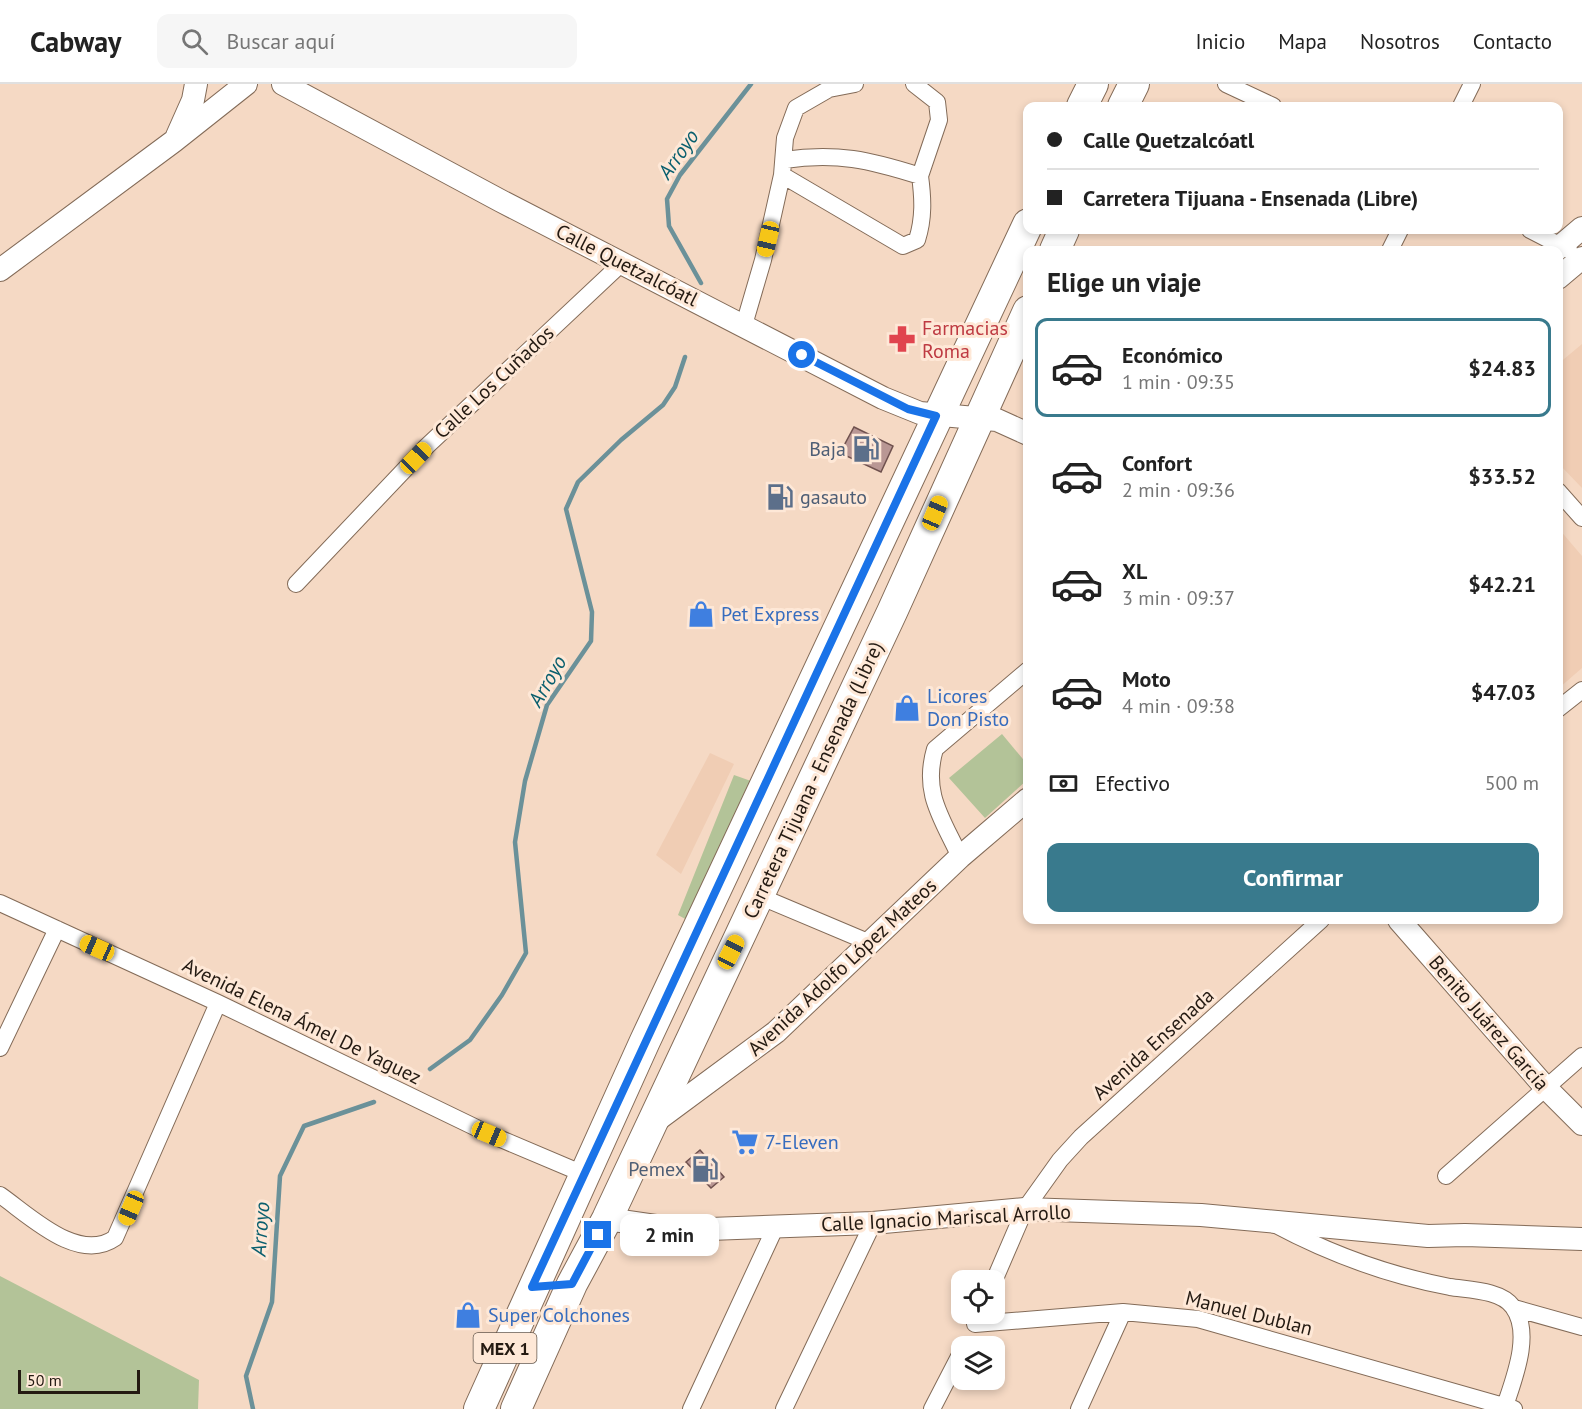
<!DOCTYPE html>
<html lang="es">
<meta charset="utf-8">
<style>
:root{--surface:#fff;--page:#f6f6f6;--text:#222;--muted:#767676;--line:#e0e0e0;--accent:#397a8d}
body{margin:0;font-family:"PT Sans",sans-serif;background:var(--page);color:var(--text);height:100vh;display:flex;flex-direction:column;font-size:22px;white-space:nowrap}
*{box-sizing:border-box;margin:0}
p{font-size:20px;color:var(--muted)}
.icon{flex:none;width:33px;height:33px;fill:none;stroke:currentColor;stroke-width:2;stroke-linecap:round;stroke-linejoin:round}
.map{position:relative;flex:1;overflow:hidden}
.details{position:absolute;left:1023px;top:162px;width:540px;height:678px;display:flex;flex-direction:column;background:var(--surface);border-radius:12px;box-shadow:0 3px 9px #0003}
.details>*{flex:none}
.banner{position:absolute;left:1023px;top:18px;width:540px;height:132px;border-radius:12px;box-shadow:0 3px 9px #0003;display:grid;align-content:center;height:132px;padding:0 24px;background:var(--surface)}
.tools{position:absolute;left:951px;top:1186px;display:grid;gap:12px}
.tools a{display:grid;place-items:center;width:54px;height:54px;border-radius:12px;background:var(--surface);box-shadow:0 3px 9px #0003;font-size:30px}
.scale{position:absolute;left:18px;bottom:15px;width:122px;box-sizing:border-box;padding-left:6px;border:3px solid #241a12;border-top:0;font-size:16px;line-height:21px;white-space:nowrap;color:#241a12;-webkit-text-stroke:4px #fee8d7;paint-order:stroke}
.end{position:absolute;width:27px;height:27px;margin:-14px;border:8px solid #1a73e8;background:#fff;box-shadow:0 0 0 3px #fff}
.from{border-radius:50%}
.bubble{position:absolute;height:42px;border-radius:12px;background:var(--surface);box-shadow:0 3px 9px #0003;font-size:20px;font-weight:800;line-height:42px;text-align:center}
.car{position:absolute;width:18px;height:36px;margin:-18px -9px;border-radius:8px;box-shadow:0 0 4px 2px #0007;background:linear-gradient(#f5c518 24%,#345 0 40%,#f5c518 0 76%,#345 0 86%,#f5c518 0)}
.banner b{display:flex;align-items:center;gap:21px;height:57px;font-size:22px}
.banner b+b{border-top:2px solid var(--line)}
.banner i{width:15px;height:15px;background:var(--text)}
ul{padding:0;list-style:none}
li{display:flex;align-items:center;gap:18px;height:99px;margin:0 12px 9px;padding:0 12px;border:3px solid transparent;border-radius:12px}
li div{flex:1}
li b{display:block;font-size:22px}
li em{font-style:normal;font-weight:800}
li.active{border-color:var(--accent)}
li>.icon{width:54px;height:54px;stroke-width:1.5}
h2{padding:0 24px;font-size:27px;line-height:72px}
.pay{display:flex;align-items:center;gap:15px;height:66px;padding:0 24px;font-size:22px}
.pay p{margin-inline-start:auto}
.button{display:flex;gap:12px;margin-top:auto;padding:12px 24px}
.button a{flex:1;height:69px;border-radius:12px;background:var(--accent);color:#fff;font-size:24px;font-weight:800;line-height:69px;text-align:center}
header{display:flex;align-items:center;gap:36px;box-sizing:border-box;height:84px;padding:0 30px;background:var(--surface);border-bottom:2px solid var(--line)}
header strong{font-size:28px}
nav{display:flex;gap:33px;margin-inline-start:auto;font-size:21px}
.search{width:420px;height:54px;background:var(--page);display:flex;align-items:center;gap:15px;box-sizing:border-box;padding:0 21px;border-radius:12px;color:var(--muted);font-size:22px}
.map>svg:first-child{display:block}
.built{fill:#f0cdb4}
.green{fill:#b3c398}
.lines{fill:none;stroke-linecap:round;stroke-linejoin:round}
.stream{stroke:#6b9199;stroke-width:4.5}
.building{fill:#b99794;stroke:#6f514e;stroke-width:1.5}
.street-casing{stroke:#836b58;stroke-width:18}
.secondary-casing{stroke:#836b58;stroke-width:24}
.highway-casing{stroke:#836b58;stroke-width:32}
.street{stroke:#fff;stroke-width:16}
.secondary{stroke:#fff;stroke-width:22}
.highway{stroke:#fff;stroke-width:30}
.route{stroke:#1a73e8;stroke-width:8}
.labels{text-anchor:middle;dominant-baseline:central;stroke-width:6;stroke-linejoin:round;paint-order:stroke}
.shield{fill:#fee8d7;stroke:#65584d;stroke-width:1.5}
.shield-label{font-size:18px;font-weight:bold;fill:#241a12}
.street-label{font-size:20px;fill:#241a12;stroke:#fee8d7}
.health-label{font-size:20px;fill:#be3a42;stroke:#fee8d7;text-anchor:start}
.service-label{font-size:20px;fill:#4e5e75;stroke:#fee8d7;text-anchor:end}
.shop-label{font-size:20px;fill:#366cbe;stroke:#fee8d7;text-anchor:start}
.water-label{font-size:21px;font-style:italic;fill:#0a5f6e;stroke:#fee8d7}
</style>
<header>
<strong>Cabway</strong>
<div class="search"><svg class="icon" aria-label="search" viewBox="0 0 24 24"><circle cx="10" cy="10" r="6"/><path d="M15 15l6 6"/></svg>Buscar aquí</div>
<nav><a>Inicio</a><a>Mapa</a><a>Nosotros</a><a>Contacto</a></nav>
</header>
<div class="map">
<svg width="1582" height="1325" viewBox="0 0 1582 1325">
<rect width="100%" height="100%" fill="#f5d9c4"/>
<path class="built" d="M1582,260v144l-23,-24 -1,-100z
M1559,445l23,27v112l-23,20z
M710,669l24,11 -53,110 -25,-19z"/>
<path class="green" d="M1002,650l25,30v16l-42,38 -36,-40z
M734,691l17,6 -62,140 -11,-6z
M0,1192l199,104 -1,29h-198z"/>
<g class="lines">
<path class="stream" d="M701,199l-32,-57 -2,-27 13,-24 71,-91
M430,985l40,-29 32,-45 24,-42 -11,-111 10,-61 22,-76 44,-64 1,-29 -26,-103 12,-27 43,-42 42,-35 12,-18 10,-30
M253,1325l-7,-33 26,-74 8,-126 24,-50 70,-24"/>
</g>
<path class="building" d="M854,343l39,19 -12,26 -41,-19z
M700,1066l24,27 -13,11 -25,-26z"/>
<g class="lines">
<defs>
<path id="street" d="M1226,0l47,22
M1461,22l11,-22
M784,76c52,-8 86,0 136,16l19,-56 -2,-18 -23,-18
M782,91l121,71 14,-6c7,-22 6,-42 3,-64
M1530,146l39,20
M1390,166l10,-20
M744,241l19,-65 19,-85 3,-37 11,-30 33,-19 26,-5
M1558,407l24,27
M296,500l131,-138 195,-183
M1558,625l24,-19
M960,773c-18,-39 -38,-64 -25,-108l93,-79
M759,812l109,46
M0,819l218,100 271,131 97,41
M0,964l57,-119
M1446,1092l136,-120
M0,1111c29,20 78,69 115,43l103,-235
M1274,1140c56,30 113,51 176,63 19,3 51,3 63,20 20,27 0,74 -9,102
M994,1197l31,-72 35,-49 21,-23 240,-217
M1514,1224l68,19
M975,1240l148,-12 75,7 316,90
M691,1325l85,-183
M784,1325l89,-186
M932,1325l30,-58
M1079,1325l44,-97"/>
<path id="secondary" d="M283,0l218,117 382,197 37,15 77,7 31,14
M177,52l16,-36 3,-16
M1556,166l26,-22
M0,186l174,-129 72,-57
M1558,194l24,-20
M1399,836l147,168 36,36
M653,1039l123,-91 184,-175 68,-58
M607,1135l76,11 190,-7 152,-14 176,6 227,21 37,-1 117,4"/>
<path id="highway" d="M1082,22l11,-22
M1123,22l11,-22
M1055,166l9,-20
M479,1325l166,-368 383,-817
M516,1325l56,-125 35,-65 285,-607 136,-301"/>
</defs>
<use href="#street" class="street-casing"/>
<use href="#secondary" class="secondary-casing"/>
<use href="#highway" class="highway-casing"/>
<use href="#street" class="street"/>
<use href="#secondary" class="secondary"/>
<use href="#highway" class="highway"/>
</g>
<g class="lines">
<path class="route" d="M598,1151l-26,49 -40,3 404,-871 -28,-7 -106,-54"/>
</g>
<defs>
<symbol id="pharmacy-bare" viewBox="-9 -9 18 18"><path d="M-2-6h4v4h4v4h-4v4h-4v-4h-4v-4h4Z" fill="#e0444e" stroke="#fee8d7" stroke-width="2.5" paint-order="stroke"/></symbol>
<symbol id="fuel-bare" viewBox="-9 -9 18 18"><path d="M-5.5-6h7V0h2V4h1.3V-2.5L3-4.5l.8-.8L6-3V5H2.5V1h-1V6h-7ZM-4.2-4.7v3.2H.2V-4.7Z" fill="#5c6f8a" stroke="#fee8d7" stroke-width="2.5" paint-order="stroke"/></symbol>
<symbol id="shop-bare" viewBox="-9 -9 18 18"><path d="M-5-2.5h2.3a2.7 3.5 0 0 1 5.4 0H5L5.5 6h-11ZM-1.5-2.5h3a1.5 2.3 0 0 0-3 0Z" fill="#3f7fe0" stroke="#fee8d7" stroke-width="2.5" paint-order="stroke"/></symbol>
<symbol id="supermarket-bare" viewBox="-9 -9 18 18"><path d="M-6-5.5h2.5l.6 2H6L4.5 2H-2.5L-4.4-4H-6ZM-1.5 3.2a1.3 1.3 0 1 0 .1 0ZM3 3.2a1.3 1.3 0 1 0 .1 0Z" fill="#3f7fe0" stroke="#fee8d7" stroke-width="2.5" paint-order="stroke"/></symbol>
</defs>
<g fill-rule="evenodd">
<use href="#pharmacy-bare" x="883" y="236" width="38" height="38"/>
<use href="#fuel-bare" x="847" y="346" width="38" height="38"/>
<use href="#fuel-bare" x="761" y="394" width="38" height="38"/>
<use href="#shop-bare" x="682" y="511" width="38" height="38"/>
<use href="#shop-bare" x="888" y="605" width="38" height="38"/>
<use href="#supermarket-bare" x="726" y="1039" width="38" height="38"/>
<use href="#fuel-bare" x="686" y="1066" width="38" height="38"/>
<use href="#shop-bare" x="449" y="1212" width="38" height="38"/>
</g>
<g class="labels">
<rect class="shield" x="473.5" y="1249" width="63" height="30" rx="4.5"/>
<g class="shield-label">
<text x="505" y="1264">MEX 1</text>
</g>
<g class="street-label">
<text transform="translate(627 181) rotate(27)">Calle Quetzalcóatl</text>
<text transform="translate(494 298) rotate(-43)">Calle Los Cuñados</text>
<text transform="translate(813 696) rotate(-65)">Carretera Tijuana - Ensenada (Libre)</text>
<text transform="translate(842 883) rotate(-43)">Avenida Adolfo López Mateos</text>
<text transform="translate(302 937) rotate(26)">Avenida Elena Ámel De Yaguez</text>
<text transform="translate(1489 939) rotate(49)">Benito Juárez García</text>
<text transform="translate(1153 960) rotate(-42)">Avenida Ensenada</text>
<text transform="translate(946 1134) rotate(-3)">Calle Ignacio Mariscal Arrollo</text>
<text transform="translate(1249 1229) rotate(14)">Manuel Dublan</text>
</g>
<g class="health-label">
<text x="922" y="244">Farmacias<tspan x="922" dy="23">Roma</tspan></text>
</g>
<g class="service-label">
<text x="846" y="365">Baja</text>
<text x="800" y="413" text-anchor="start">gasauto</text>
<text x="685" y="1085">Pemex</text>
</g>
<g class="shop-label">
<text x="721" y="530">Pet Express</text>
<text x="927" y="612">Licores<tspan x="927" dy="23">Don Pisto</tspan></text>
<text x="765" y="1058">7-Eleven</text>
<text x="488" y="1231">Super Colchones</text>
</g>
<g class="water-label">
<text transform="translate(678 70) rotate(-55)">Arroyo</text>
<text transform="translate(547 597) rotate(-60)">Arroyo</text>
<text transform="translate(260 1145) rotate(-86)">Arroyo</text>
</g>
</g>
</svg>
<div class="tools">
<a><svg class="icon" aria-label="locate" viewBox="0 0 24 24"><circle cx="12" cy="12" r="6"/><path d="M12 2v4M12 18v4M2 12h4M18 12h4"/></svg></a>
<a><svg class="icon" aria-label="layers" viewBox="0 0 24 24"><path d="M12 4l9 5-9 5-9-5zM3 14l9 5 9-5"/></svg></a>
</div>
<div class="scale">50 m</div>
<i class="end from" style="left:802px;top:271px"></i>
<i class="end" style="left:598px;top:1151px"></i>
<div class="bubble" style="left:620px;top:1130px;width:99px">2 min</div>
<i class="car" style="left:768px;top:155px;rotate:193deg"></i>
<i class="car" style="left:416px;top:374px;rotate:44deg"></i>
<i class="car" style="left:935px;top:429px;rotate:23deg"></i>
<i class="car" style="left:97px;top:864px;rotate:294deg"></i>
<i class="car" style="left:731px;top:868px;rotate:27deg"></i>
<i class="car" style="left:489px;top:1050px;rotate:113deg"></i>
<i class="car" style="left:131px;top:1124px;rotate:203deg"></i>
<div class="banner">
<b><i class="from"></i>Calle Quetzalcóatl</b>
<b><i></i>Carretera Tijuana - Ensenada (Libre)</b>
</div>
<section class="details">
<h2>Elige un viaje</h2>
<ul>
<li class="active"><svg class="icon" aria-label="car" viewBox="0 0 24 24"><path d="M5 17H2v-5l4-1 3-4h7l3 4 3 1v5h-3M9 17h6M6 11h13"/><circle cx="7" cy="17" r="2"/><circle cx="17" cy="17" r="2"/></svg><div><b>Económico</b><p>1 min · 09:35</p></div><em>$24.83</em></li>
<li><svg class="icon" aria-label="car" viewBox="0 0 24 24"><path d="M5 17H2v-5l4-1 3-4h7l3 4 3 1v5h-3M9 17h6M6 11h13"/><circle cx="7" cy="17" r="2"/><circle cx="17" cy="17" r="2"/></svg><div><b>Confort</b><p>2 min · 09:36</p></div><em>$33.52</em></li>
<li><svg class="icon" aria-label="car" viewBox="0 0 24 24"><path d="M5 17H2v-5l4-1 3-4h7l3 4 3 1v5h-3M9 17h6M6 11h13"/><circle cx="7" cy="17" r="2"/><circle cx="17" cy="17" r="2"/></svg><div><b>XL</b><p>3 min · 09:37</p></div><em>$42.21</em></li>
<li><svg class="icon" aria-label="car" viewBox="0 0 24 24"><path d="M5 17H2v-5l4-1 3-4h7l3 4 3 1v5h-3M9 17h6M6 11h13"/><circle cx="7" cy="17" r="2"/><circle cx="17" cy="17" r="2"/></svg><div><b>Moto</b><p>4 min · 09:38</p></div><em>$47.03</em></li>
</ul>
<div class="pay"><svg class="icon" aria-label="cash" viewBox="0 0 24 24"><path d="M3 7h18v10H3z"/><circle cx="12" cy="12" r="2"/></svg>Efectivo<p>500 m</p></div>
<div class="button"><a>Confirmar</a></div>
</section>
</div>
